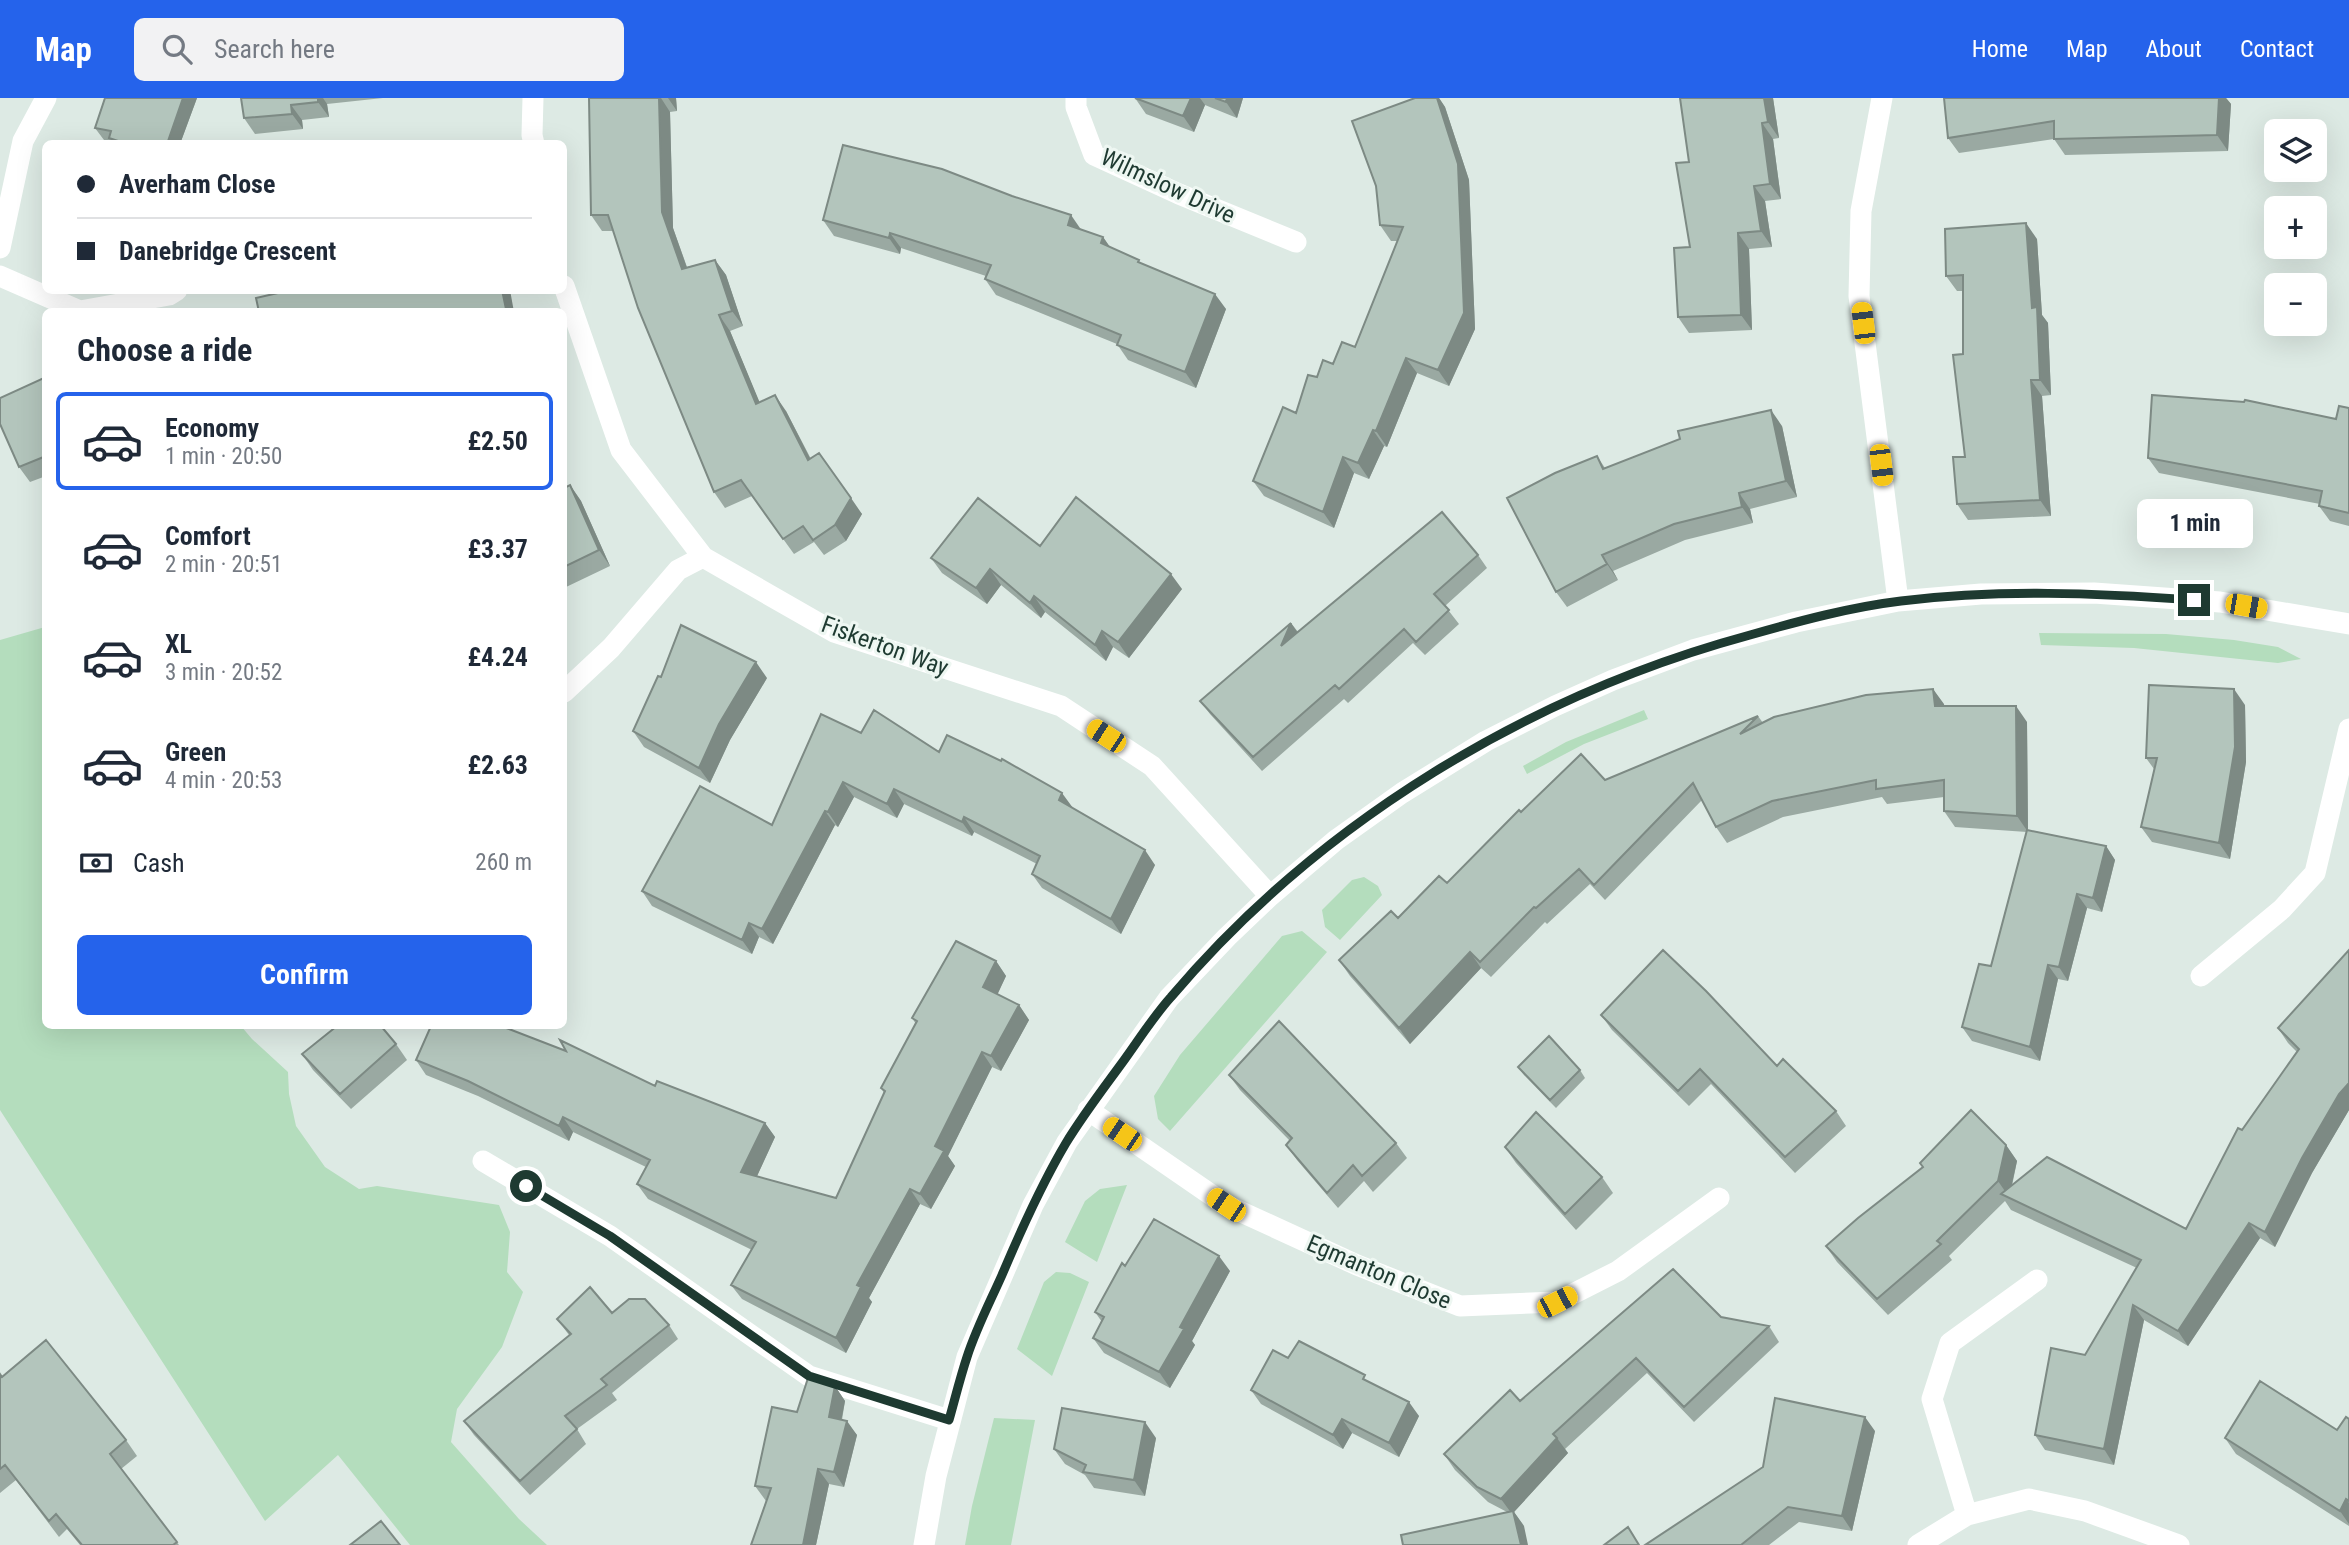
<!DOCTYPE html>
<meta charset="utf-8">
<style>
:root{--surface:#fff;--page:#f2f2f3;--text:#1f2937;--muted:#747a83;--line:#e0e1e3;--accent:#2563eb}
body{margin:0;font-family:"Roboto Condensed",sans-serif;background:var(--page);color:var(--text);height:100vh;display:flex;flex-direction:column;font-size:26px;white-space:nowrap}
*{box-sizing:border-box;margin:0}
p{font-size:23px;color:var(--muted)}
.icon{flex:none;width:38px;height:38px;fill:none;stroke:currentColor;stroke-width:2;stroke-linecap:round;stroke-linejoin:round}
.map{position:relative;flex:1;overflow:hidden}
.sheet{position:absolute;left:42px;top:210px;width:525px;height:721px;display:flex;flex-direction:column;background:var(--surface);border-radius:10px;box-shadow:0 7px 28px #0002}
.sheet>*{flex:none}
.guide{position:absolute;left:42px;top:42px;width:525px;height:154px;border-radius:10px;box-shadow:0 7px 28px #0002;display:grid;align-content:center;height:154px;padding:0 35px;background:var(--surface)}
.fabs{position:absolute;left:2264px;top:21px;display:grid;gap:14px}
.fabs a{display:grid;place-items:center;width:63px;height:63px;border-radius:10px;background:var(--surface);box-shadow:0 7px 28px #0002;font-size:35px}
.end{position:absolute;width:32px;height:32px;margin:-16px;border:9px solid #1e3a31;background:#fff;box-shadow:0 0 0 4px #fff}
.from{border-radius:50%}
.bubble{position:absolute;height:49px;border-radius:10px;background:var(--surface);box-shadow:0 7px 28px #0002;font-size:23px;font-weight:700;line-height:49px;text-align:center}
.car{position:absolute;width:21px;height:42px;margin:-21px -10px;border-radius:9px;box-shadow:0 0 5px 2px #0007;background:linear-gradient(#f5c518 24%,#345 0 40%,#f5c518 0 76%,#345 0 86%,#f5c518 0)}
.guide b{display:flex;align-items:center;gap:24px;height:66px;font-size:26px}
.guide b+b{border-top:2px solid var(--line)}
.guide i{width:18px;height:18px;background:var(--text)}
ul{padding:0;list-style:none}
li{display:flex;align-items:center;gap:21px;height:98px;margin:0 14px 10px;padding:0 21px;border:4px solid transparent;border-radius:10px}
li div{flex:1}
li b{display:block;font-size:26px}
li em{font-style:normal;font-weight:700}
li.current{border-color:var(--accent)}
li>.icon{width:63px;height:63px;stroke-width:1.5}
h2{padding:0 35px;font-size:32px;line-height:84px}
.pay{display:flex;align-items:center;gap:18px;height:77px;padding:0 35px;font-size:26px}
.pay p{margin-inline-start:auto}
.button{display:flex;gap:14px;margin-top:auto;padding:14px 35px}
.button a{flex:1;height:80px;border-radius:10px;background:var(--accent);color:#fff;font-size:28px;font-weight:700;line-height:80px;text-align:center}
header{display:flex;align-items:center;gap:42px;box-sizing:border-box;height:98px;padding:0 35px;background:var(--accent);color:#fff}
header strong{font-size:33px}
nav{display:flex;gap:38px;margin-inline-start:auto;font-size:24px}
.search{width:490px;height:63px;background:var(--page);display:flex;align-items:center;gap:18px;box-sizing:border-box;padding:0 24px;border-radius:10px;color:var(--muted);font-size:26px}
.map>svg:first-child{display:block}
.green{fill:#b4ddbd}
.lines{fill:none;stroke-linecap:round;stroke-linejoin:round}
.minor{stroke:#fff;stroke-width:21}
.wall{fill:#9aa9a2}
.shaded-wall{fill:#7d8a84}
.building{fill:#b3c5bc;stroke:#7d8a84;stroke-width:2}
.route{stroke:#1e3a31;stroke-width:9}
.labels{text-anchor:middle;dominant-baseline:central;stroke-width:6;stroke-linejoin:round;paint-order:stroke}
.street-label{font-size:24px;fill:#1e3a31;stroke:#eef7f2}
</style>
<header>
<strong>Map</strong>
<div class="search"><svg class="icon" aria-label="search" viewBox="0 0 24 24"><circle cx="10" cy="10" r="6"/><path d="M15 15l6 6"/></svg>Search here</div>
<nav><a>Home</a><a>Map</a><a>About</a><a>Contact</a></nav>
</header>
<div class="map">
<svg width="2349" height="1447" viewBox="0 0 2349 1447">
<rect width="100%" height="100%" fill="#ddeae4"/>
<path class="green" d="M45,529l1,399h195l11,13 36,33 1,22 7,32 29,41 34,22 18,-3 122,19 11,27 -3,40 16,20 -21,55 -45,62 -6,33 68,77 28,26h-137l-72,-90 -73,66 -265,-411v-470z
M2039,535l127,1 68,6 44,7 23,12 -23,4 -144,-15 -93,-3z
M1644,612l4,9 -64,25 -57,30 -4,-8 43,-24z
M1364,779l14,9 4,9 -42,45 -15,-13 -3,-17 30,-30z
M1302,833l25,21 -157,179 -12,-12 -4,-23 26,-41 102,-119z
M1127,1087l-30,77 -32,-20 20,-41 15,-12z
M1056,1174l14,1 19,9 -37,94 -35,-27 27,-67z
M994,1320l41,2 -24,125h-46l7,-39z"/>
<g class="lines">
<path class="minor" d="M533,0l-1,37 2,9
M1076,0v9l18,48 85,39 117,48
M1882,0l-21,113 -2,85 39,305
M0,150l23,-107 23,-43
M0,178l80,35 89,-16 8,-5
M564,188l57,164 82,107 131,75 227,74 91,60 118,130
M564,594l47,-44 67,-78 25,-13
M2201,878l81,-67 33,-36 34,-144
M1088,1012l138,95 131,60 103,41 97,-4 61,-31 101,-73
M483,1063l127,75 199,140 140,44
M1967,1417l-35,-116 18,-56 87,-63
M924,1447l12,-69 31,-119 66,-152 34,-63 102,-144 58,-61 43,-41 66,-56 66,-47 84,-52 69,-35 58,-26 80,-30 103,-28 102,-21 83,-7 113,-1 126,9 129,22
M1918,1447l49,-30 62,-16 56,12 94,34"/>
</g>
<path class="wall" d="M105,0h92l-17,46h-68l-1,-2 -7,-2 -9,-12z
M241,0h142l-56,6 2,13 -27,3 1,9 -48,5 -11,-16z
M589,0h87l1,13 -7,1 3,116 14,39 28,-7 11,15 17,51 -13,5 29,71 27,9 25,48 51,55 -16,27 -22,14 -10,-13 -20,12 -42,-58 -27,12 -11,-16 -101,-261h-11l-11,-16z
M1135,0h108l-6,20 -32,-13 -11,27 -48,-18z
M1415,0h24l6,9 24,73 6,149 -26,57 -32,-13 -30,74 -3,-1 -15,33 -15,-6 -20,55 -70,-32 -11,-15 64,-104 16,-13 22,-17 43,-106h-7l-11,-16z
M1773,0l6,40 -6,1 8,60 -16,2 7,46 -23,2 3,81 -63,3 -11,-16 12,-70z
M1944,0h282l5,6 -3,47 -163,4 -11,-16 -95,14 -11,-15z
M823,122l259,10 21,7 7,10 116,62 -30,79 -68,-28 -11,-16 -121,-49 -11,-16 1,-3 -85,-28 -1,6 -66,-18z
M2037,141l5,76 6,8 3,72 -9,1 9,120 -83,4 -11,-16 8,-47 -2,-103v-63h-6l-11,-15z
M46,279v99l-16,6 -11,-15z
M2349,310v118l-19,-5 -11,-15 1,-2 -161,-31 -11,-15 188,-39z
M1782,328l15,71 -47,12 3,14 -68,17 -72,31 5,9 -51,27 -11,-15 41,-136 8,12z
M570,387l11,16 29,65 -46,22v-100z
M1040,448l142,43 -53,69 -16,-11 -7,14 -61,-49 -4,6 -40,-33 -14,19 -45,-31 -11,-15z
M1478,457l9,13 -42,38 14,18 -34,31 -12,-12 -65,60 -4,-4 -82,72 -52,-57 -10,-13 91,-78 7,9z
M767,580l-37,62 -20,43 -66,-36 -11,-16z
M1933,591l11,17 83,16 1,108 78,16 9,14 -13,52 -15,-4 -19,73 -10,-2 -18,82 -68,-20 -10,-14 29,-61 36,-134 -72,-5 -11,-16v-14l-57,7 -5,-7 -99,20 -56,26 -11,-16 -14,-27 -97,100 -15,-16 -43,40 -2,-2 -54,55 -10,-9 -71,76 -60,-68 -11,-16 108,-77 74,-71 84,-32 153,-64 5,7z
M2245,607l1,57 -16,97 -78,-17 -11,-15 13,-58 -8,-11z
M861,635l78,19 134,56 82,57 -34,69 -79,-46 -10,-14 5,-10 -63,-32 -2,4 -68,-32 -7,14 -43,-21 -16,30 -3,-2 -62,119 -14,-7 -7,17 -100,-48 -10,-15 130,-66z
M2349,852v160l-37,63 -37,74 -15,-9 -72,108 -44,-26 -30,145 -69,-15 -10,-15 50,-80 52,-87 -126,-58 -6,-9 -56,55 3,4 -64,55 -51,-53 -11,-16 97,-78 -3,-5 86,-18 11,16 -5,25 174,43 56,-99 55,-78 -9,-9 -10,-15z
M996,863l10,15 -9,18 22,11 10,15 -28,51 -9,-4 -44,89 7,10 -24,43 -11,-5 -51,94 3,4 -26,51 -104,-54 -11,-14 21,-35 -104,-51 -11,-15 9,-17 -73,-35 -4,9 -91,-45 -52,-21 -10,-15 239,26 110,37 10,14 -18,39 79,22 48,-105 -3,-5 35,-64 -4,-6z
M1601,917l176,51 59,45 10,15 -51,47 -84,-89 -22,22 -77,-76z
M396,946l11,16 -56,49 -38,-39 -11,-16z
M1518,969l62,3 5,8 -29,30 -32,-33z
M1229,977l167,68 11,15 -34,34 -9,-11 -26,27 -41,-48 -11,-15 4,-4 -50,-51z
M1505,1049l97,30 11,16 -37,37 -60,-67z
M1125,1168l105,5 -38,70 3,4 -25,43 -66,-35 -11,-15 9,-16 -7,-10z
M612,1215l57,12 9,14 -66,54 5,7 -40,29 9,15 -56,51 -56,-60 -10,-14 105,-86 -12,-16z
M1721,1219l48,9 10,16 -85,80 -47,-49 -82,76 3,4 -54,59 10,14 -17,-14 -19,-10 -33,-32 -11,-16 76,-53z
M1288,1260l83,25 48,33 -20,41 -47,-24 -9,16 -82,-45 -10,-14z
M0,1276l2,3 124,63 11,16 -16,13 58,76h-99l-13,-16 -8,8 -43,-57 -16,13z
M835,1288l10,15 -3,19 15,15 -13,52 -15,-3 -13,61h-65l15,-44 -11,-15 42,-74z
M2349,1321v107l-113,-72 -11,-16 112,-8z
M1875,1333l-23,100 -53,-9 -30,23h-124z
M1156,1340l-11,58 -51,-8 -9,-13 -20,-11 -11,-15z"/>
<path class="shaded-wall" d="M183,0h14l-17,46h-13z
M318,0h5l4,6 2,13 -11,-15z
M659,0h2l9,14 3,116 20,57 -11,-16 -20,-57z
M668,0h8l1,13z
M1191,0h9l5,7 -11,27 -11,-16z
M1227,0h16l-6,20 -11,-16z
M1437,0h2l6,9 24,73 6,149 -26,57 -11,-16z
M1764,0h9l6,40 -11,-16z
M2219,0h7l5,6 -3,47 -11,-16z
M291,7l11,15 1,9 -11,-15z
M1762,25l11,16 8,60 -11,-15z
M1754,88l11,15 7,46 -11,-16z
M1071,117l11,16 -14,-6z
M2026,125l11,16 5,76 6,8 3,72 -11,-15 -8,-72z
M890,135l11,15 -1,6 -11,-16z
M1738,135l11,16 3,81 -11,-15z
M1103,139l11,16 -13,-10z
M715,162l11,15 17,51 -11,-15z
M502,192h8l4,22h-6l-2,-3z
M1215,196l11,15 -30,79 -11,-16z
M719,217l11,16 37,89 -11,-16z
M1406,260l11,15 -30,74 -11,-16z
M2031,282l11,16 9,120 -11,-16z
M775,297l11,16 33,65 -11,-16z
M1771,312l11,16 15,71 -11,-16z
M1373,332l11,16 -15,33 -11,-16z
M1343,359l11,16 -20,55 -11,-16z
M570,387l11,16 29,65 -11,-16z
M1739,395l11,16 3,14 -11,-16z
M851,400l11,16 -16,27 -11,-16z
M1602,457l11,16 5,9 -11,-16z
M990,471l11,16 -14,19 -11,-16z
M1171,476l11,15 -53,69 -11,-16z
M1034,498l11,16 -4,6 -11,-15z
M1291,525l9,13 -19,10z
M1102,533l11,16 -7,14 -11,-16z
M756,564l11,16 -37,62 -20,43 -11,-15 20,-44z
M1933,591l11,15 2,17 -11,-15z
M2234,591l11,16 1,57 -16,97 -11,-16z
M2016,608l11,16 1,110 -11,-16z
M843,684l11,15 -16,30 -10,-15z
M894,691l10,15 -7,14 -10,-14z
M1062,695l11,15 -14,-8z
M825,713l10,14 -62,119 -11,-15z
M964,719l10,15 -2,4 -10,-14z
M2106,748l9,14 -13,52 -9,-14z
M1145,752l10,15 -34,69 -10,-15z
M2077,796l10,14 -19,73 -9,-14z
M749,825l10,14 -7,17 -10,-14z
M1470,854l11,16 -71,76 -11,-16z
M996,863l10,15 -12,26 -11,-15z
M2048,867l10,14 -18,82 -10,-14z
M1019,907l10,15 -28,51 -10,-15z
M982,954l10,15 -44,89 7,10 -24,43 -11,-15 15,-48z
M2349,985v27l-37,63 -37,74 -10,-15 37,-74 37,-64z
M563,1019l10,15 -4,9 -10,-15z
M765,1025l10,14 -23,50 -11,-15z
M2006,1047l11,16 -8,36 -11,-16z
M910,1091l10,15 -51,94 3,4 -26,51 -10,-15 21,-53z
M2249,1125l11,15 -72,108 -10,-15z
M1219,1158l11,15 -38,70 3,4 -25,43 -11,-16 21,-45z
M2133,1207l11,15 -30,145 -10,-16z
M835,1288l10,15 -6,31 -10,-15z
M1409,1304l10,14 -20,41 -10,-14z
M1865,1319l10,14 -23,100 -10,-15z
M1342,1321l10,14 -9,16 -10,-14z
M847,1323l10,14 -13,52 -10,-15z
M1145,1324l11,16 -11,58 -11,-16z
M1557,1340l11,15 -54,59 10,14 4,19h-7l-9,-31 -11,-15z
M818,1371l11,15 -13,61h-13z
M2346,1401l3,4v21l-9,-13z"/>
<path class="building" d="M105,0h78l-16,46h-40l-18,-6 2,-7 -16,-3z
M241,0h77v4l-27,3 1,9 -48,4z
M589,0h70l3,114 20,57 33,-9 17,51 -13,4 37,89 19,-9 33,65 11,-7 32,45 -16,27 -22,15 -10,-14 -20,13 -42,-59 -27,12 -76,-184 -30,-93h-17z
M1135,0h56l-8,18z
M1215,0h12l-1,4z
M1415,0h22l21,66 6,149 -26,57 -32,-12 -30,73 -3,-1 -15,33 -15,-6 -20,55 -70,-31 30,-74 13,6 12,-38 9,2 6,-17 10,4 9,-22 13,5 48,-120 -23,-2 -4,-39 -24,-65z
M1680,0h84l4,24 -6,1 8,61 -16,2 7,45 -23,2 3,82 -63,2 -4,-69 16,-1 -14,-84 13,-1z
M1944,0h275l-2,37 -163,4v-18l-106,17z
M843,47l99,24 70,27 59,19 -3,10 35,12 -2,6 38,17 -1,2 77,32 -30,78 -68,-27 4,-10 -136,-56 6,-14 -101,-32 -1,5 -66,-18z
M2026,125l6,85 5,-1 3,73h-9l9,120 -83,4 -4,-47h12l-12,-102 10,-1v-79l-17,1 -1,-47z
M291,192h211l4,19 -11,3h-236l-3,-14z
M46,279v79l-27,11 -19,-43v-26z
M2152,297l92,7 1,-2 91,19 3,-13 10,2v105l-30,-7 3,-15 -174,-33z
M1771,312l15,71 -47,12 3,14 -68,17 -72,31 5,9 -51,28 -49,-94 48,-25 42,-17 6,13 77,-30 -2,-8z
M570,387l29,65 -35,17v-79z
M1076,399l95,77 -53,68 -16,-11 -7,14 -61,-49 -4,7 -40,-34 -14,19 -45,-30 47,-60 62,48z
M1442,414l36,43 -44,39 15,16 -33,32 -12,-13 -65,60 -4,-4 -82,72 -53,-56 91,-78 -10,23z
M681,527l75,37 -37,62 -20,44 -66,-37 25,-55 3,1z
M2149,587l85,4 1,58 -16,96 -78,-16 16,-69h-11z
M1933,591l2,17h81l1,110 -73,-5v-31l-68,9v-9l-104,21 -56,26 -23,-44 -99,102 -15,-16 -43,39 -2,-1 -54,55 -10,-10 -71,76 -60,-68 52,-49 7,7 41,-42 8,7 72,-73 2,2 60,-58 24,26 153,-64 -18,18 34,-17 92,-22z
M874,612l65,42 8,-17 54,26 1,-2 60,34 -3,7 86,50 -34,69 -79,-45 8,-18 -76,-39 -2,5 -68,-33 -7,15 -44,-22 -15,30 -3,-1 -63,118 -13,-6 -7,17 -100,-49 58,-105 72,39 49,-111 40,19z
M2027,732l79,16 -13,52 -16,-4 -18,73 -11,-2 -18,82 -68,-20 17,-63 12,2z
M956,843l40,20 -13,26 36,18 -28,51 -9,-4 -47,94 9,5 -24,43 -10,-5 -53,96 4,2 -25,51 -105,-53 25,-43 -119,-58 13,-24 -87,-43 -4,9 -91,-45 -52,-21 15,-34h28l4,1 1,-1h37l65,25 -6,-11 95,46 2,-5 108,42 -24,49 95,26 49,-107 -4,-3 36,-67 -5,-3z
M1663,852l43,41 71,75 6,-7 53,52 -51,46 -85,-88 -22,22 -77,-76z
M2349,852v133l-10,11 -37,64 -37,74 -16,-9 -71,108 -45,-26 -29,144 -69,-14 16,-87 34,7 56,-95 -140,-66 46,-37 139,72 52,-101 4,2 57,-81 -21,-21z
M1279,923l117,122 -34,33 -9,-11 -26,28 -41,-48 6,-7 -63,-63z
M337,928h44l15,18 -56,50 -38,-40z
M1549,938l31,34 -30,30 -32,-33z
M1971,1012l35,35 -8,36 -61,60 4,3 -64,55 -51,-53 32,-28 65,-51 -3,-4z
M1536,1014l66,65 -37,37 -60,-67z
M1154,1121l65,37 -39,71 4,2 -25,43 -66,-34 11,-21 -9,-5 27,-49 3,3z
M1673,1171l48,48 48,9 -85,81 -48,-49 -83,76 4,4 -56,61 -24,-12 -33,-33 66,-64 10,11z
M590,1189l22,26 17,-14h16l24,26 -68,54 6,6 -42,31 12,13 -57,52 -56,-60 107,-87 -14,-15z
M46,1242l80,100 -16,14 67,88 -4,3h-91l-26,-31 -7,7 -44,-56 -5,4v-95l2,3z
M1299,1243l66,34 -2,4 46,23 -20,41 -47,-24 -9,16 -82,-45 22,-40 15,8z
M808,1280l27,8 -6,31 18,4 -13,51 -16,-3 -15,76h-52l20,-57 -16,-2 17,-79 25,5z
M2260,1283l77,49 9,-13 3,2v82l-3,-2 -6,12 -115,-73z
M1775,1300l90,19 -23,99 -54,-9 -47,38h-96l118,-78z
M1062,1310l83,14 -11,58 -51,-8 3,-7 -32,-16z
M1513,1413l8,34h-118l-2,-10z
M381,1423l19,24h-50z
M1628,1429l11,18h-35z"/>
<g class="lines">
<path class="route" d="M526,1088l84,50 199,140 140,44c6,-21 11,-42 18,-63 9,-28 23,-55 35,-82 19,-45 39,-90 64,-132 17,-28 37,-54 56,-80 16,-22 31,-46 49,-66 149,-176 358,-302 579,-362 49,-14 101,-28 151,-34 98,-12 196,-8 293,-1"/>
</g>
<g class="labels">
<g class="street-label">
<text transform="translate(1168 88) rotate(25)">Wilmslow Drive</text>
<text transform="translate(885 548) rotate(20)">Fiskerton Way</text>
<text transform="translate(1379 1174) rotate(23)">Egmanton Close</text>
</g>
</g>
</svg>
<div class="fabs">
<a><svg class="icon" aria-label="layers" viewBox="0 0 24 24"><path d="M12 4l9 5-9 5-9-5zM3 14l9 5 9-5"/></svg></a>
<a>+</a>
<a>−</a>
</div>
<i class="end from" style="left:526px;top:1088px"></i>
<i class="end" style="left:2194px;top:502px"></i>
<div class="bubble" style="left:2137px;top:401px;width:116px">1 min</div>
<i class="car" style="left:1863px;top:225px;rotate:353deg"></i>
<i class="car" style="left:1881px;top:367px;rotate:173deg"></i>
<i class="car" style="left:2246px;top:508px;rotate:100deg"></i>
<i class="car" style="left:1106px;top:638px;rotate:303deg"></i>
<i class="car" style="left:1122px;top:1036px;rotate:304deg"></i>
<i class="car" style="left:1226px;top:1107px;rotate:304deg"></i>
<i class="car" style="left:1557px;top:1204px;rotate:63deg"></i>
<div class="guide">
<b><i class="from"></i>Averham Close</b>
<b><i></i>Danebridge Crescent</b>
</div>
<section class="sheet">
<h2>Choose a ride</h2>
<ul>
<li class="current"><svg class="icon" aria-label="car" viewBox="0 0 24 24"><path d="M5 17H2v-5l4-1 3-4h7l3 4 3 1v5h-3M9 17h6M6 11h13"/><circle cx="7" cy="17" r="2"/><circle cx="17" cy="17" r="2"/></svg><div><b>Economy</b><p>1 min · 20:50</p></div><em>£2.50</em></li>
<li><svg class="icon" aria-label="car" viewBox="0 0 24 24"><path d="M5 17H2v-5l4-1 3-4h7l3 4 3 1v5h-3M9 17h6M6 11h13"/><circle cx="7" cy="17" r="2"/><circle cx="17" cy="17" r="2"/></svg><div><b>Comfort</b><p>2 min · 20:51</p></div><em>£3.37</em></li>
<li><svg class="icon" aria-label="car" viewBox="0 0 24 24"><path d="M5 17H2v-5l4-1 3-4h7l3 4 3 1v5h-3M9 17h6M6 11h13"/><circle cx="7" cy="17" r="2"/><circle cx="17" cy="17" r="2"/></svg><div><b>XL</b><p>3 min · 20:52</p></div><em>£4.24</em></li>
<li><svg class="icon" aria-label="car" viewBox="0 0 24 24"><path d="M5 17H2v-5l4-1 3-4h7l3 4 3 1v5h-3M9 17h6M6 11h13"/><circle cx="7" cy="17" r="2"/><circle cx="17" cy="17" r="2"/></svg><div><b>Green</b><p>4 min · 20:53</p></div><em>£2.63</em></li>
</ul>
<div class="pay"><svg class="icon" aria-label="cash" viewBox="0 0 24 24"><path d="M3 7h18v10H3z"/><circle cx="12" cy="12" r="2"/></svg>Cash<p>260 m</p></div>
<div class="button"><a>Confirm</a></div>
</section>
</div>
